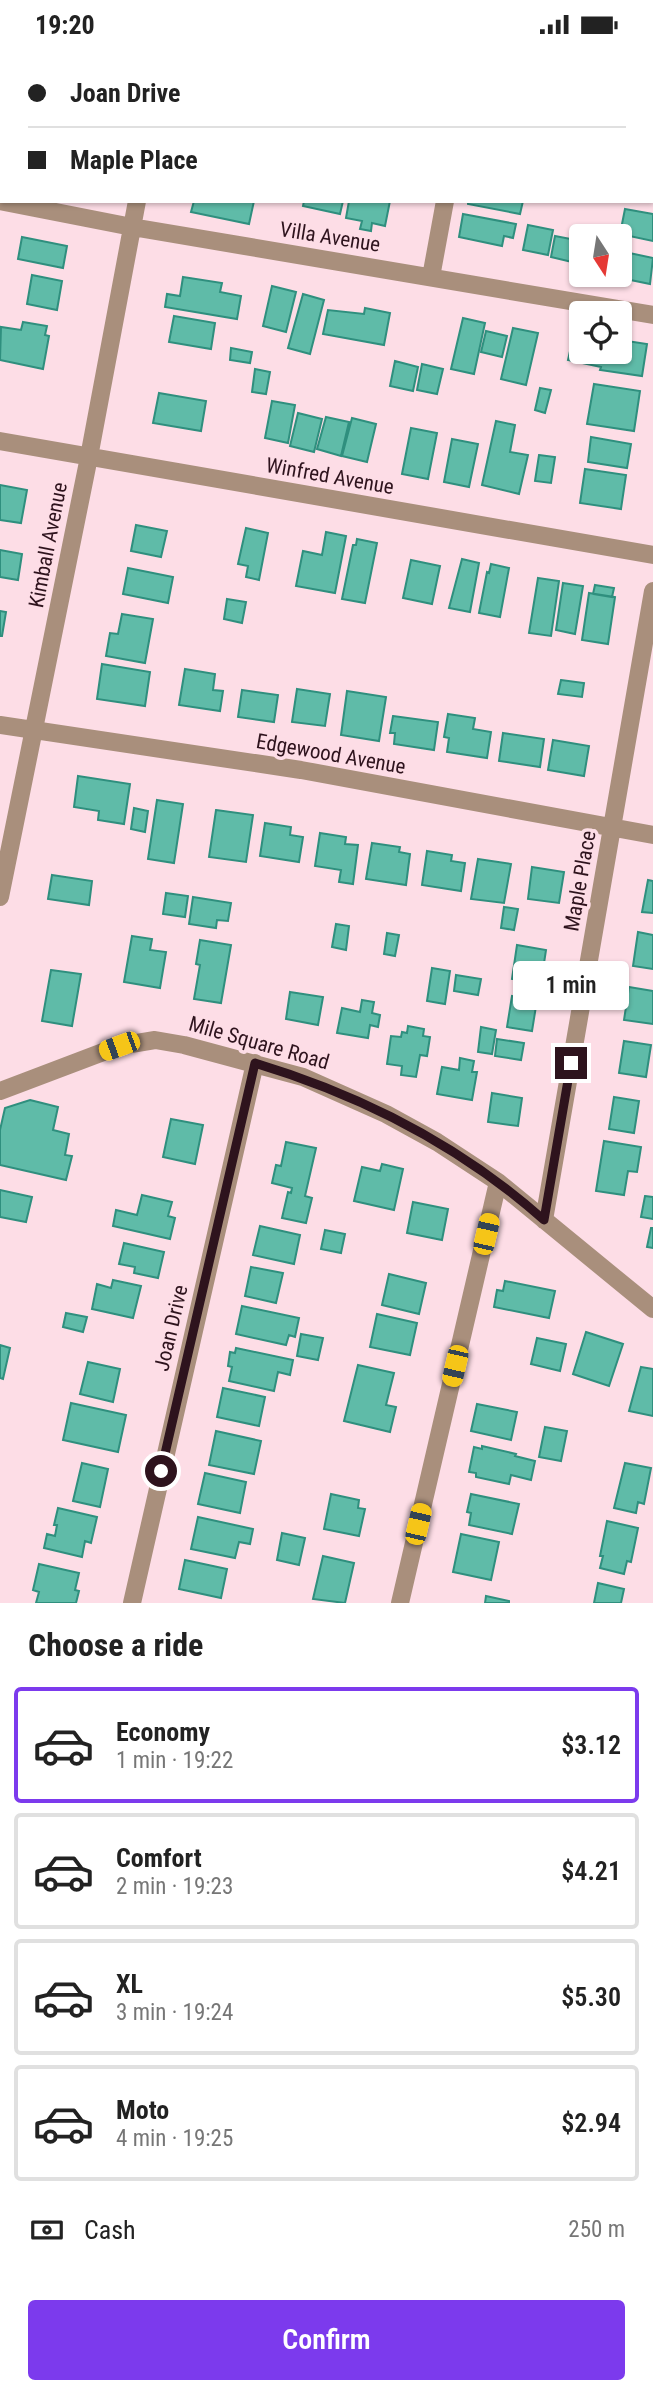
<!DOCTYPE html>
<meta charset="utf-8">
<style>
:root{--surface:#fff;--page:#f2f2f2;--text:#222;--muted:#767676;--line:#e0e0e0;--accent:#7c3aed}
body{margin:0;font-family:"Roboto Condensed",sans-serif;background:var(--page);color:var(--text);height:100vh;display:flex;flex-direction:column;font-size:26px;white-space:nowrap}
*{box-sizing:border-box;margin:0}
p{font-size:23px;color:var(--muted)}
.icon{flex:none;width:38px;height:38px;fill:none;stroke:currentColor;stroke-width:2;stroke-linecap:round;stroke-linejoin:round}
.map{position:relative;height:1554px;overflow:hidden}
.side{display:flex;flex-direction:column;background:var(--surface);flex:1}
.side>*{flex:none}
.guide{position:absolute;left:0px;top:0px;width:654px;height:154px;box-shadow:0 2px 5px #0004;display:grid;align-content:center;height:154px;padding:0 28px;background:var(--surface)}
.needle{width:46px;rotate:168deg}
.buttons{position:absolute;left:569px;top:175px;display:grid;gap:14px}
.buttons a{display:grid;place-items:center;width:63px;height:63px;border-radius:7px;background:var(--surface);box-shadow:0 2px 5px #0004;font-size:35px}
.end{position:absolute;width:32px;height:32px;margin:-16px;border:9px solid #2e131d;background:#fff;box-shadow:0 0 0 4px #fff}
.from{border-radius:50%}
.bubble{position:absolute;height:49px;border-radius:7px;background:var(--surface);box-shadow:0 2px 5px #0004;font-size:23px;font-weight:600;line-height:49px;text-align:center}
.car{position:absolute;width:21px;height:42px;margin:-21px -10px;border-radius:9px;box-shadow:0 0 5px 2px #0007;background:linear-gradient(#f5c518 24%,#345 0 40%,#f5c518 0 76%,#345 0 86%,#f5c518 0)}
.guide b{display:flex;align-items:center;gap:24px;height:66px;font-size:26px}
.guide b+b{border-top:2px solid var(--line)}
.guide i{width:18px;height:18px;background:var(--text)}
ul{padding:0;list-style:none}
li{display:flex;align-items:center;gap:21px;height:116px;margin:0 14px 10px;padding:0 14px;border:4px solid var(--line);border-radius:7px}
li div{flex:1}
li b{display:block;font-size:26px}
li em{font-style:normal;font-weight:600}
li.on{border-color:var(--accent)}
li>.icon{width:63px;height:63px;stroke-width:1.5}
h2{padding:0 28px;font-size:32px;line-height:84px}
.pay{display:flex;align-items:center;gap:18px;height:77px;padding:0 28px;font-size:26px}
.pay p{margin-inline-start:auto}
.button{display:flex;gap:14px;margin-top:auto;padding:14px 28px}
.button a{flex:1;height:80px;border-radius:7px;background:var(--accent);color:#fff;font-size:28px;font-weight:600;line-height:80px;text-align:center}
.status{display:flex;justify-content:space-between;align-items:center;height:49px;padding:0 35px;background:var(--surface);direction:ltr}
.status svg{height:19px;fill:currentColor}
.map>svg:first-child{display:block}
.building{fill:#5fbba8;stroke:#2f8f7e;stroke-width:2}
.lines{fill:none;stroke-linecap:round;stroke-linejoin:round}
.minor{stroke:#a98f7c;stroke-width:18}
.route{stroke:#2e131d;stroke-width:9}
.labels{text-anchor:middle;dominant-baseline:central;stroke-width:7;stroke-linejoin:round;paint-order:stroke}
.street-label{font-size:21px;fill:#2e131d;stroke:#fddde6}
</style>
<div class="status"><b>19:20</b><svg viewBox="0 0 49 12"><path d="M0 12V9h3v3zM5 12V6h3v6zM10 12V3h3v9zM15 12V0h3v12zM26 1h20v11H26zM47 4h2v5h-2z"/></svg></div>
<div class="map">
<svg width="653" height="1554" viewBox="0 0 653 1554">
<rect width="100%" height="100%" fill="#fddde6"/>
<path class="building" d="M364,0h49l-1,2h-49z
M194,152h60l-5,23 -58,-12z
M304,152h39l-3,13 -37,-8z
M349,152h41l-5,25 -13,-3 -1,8 -11,-2 2,-8 -16,-3z
M468,152h55l-3,13 -52,-10z
M625,160l28,5v27l-33,-7z
M463,165l53,10 -3,14 -9,-2 -2,10 -43,-9z
M528,176l25,5 -5,25 -25,-5z
M555,187l21,4 -4,22 -21,-5z
M22,188l45,9 -4,22 -45,-9z
M620,202l33,7 -3,26 -39,-8 9,-1z
M32,226l30,6 -5,29 -30,-6z
M183,228l39,6 -2,9 21,4 -4,23 -72,-12 2,-13 13,2z
M272,237l24,6 -10,40 -23,-6z
M303,245l21,6 -14,54 -22,-6z
M365,259l25,5 -6,32 -61,-11 5,-24 36,4z
M174,267l41,7 -4,26 -42,-7z
M463,269l22,5 -11,51 -23,-5z
M23,273l24,4 -2,9 4,1 -6,33 -43,-9 1,-33 20,3z
M513,279l25,5 -12,52 -25,-6z
M575,280l6,2v21h39v-12l27,4 -5,32 -42,-6 1,-3 -33,-7z
M486,282l21,5 -5,21 -21,-5z
M231,299l21,4 -2,11 -20,-3z
M395,312l23,6 -5,24 -23,-5z
M422,315l21,5 -6,25 -20,-4z
M255,320l15,3 -4,22 -14,-2z
M594,335l46,7 -6,40 -47,-7z
M540,339l11,2 -6,23 -10,-3z
M159,344l47,8 -5,30 -48,-8z
M272,352l23,4 -7,38 -23,-5z
M298,364l24,6 -8,33 -24,-6z
M326,368l23,5 -8,34 -24,-7z
M352,369l24,6 -9,38 -25,-6z
M496,372l19,4 -5,27 18,3 -9,39 -37,-9z
M411,379l26,5 -9,46 -26,-5z
M591,388l40,7 -4,24 -39,-6z
M452,390l26,5 -9,43 -25,-5z
M539,406l16,2 -4,26 -16,-2z
M585,420l41,6 -5,34 -41,-6z
M0,436l27,5 -6,33 -21,-3z
M136,476l31,6 -6,26 -30,-6z
M246,479l22,5 -9,47 -13,-3 2,-11 -10,-2z
M326,483l20,4 -11,57 -39,-7 7,-35 19,4z
M357,490l20,4 -12,60 -23,-4 11,-54h3z
M0,501l22,4 -4,26 -18,-3z
M462,510l17,4 -9,49 -21,-4z
M411,511l29,6 -8,38 -29,-6z
M491,515l18,4 -9,49 -21,-4 8,-41 2,1z
M128,519l45,9 -5,26 -45,-9z
M538,529l21,3 -8,55 -22,-3z
M563,534l20,3 -8,48 -19,-4z
M595,536l19,3 -2,9 -19,-3z
M589,544l26,4 -7,47 -26,-4z
M227,550l19,3 -4,21 -18,-4z
M0,562l6,1 -4,24h-2z
M122,565l31,5 -8,44 -39,-7 4,-23 8,1z
M102,615l48,8 -5,34 -48,-7z
M185,620l30,5 -2,16 10,1 -3,20 -41,-6z
M561,631l23,3 -2,14 -24,-3z
M297,640l33,5 -5,32 -33,-4z
M242,641l36,5 -4,27 -36,-5z
M347,642l39,6 -7,44 -38,-6z
M448,665l27,4 -2,11 18,3 -4,26 -40,-6 2,-14 -5,-1z
M393,667l45,6 -4,28 -40,-6 1,-11h-5z
M503,684l41,6 -4,28 -41,-6z
M553,691l36,6 -5,30 -36,-6z
M78,727l52,8 -6,40 -26,-4 1,-9 -25,-4z
M157,751l26,4 -9,59 -26,-4z
M134,759l14,3 -3,21 -14,-3z
M216,761l37,5 -7,47 -37,-5z
M265,774l26,4 -1,8 13,2 -4,25 -39,-6z
M320,784l26,4 -1,7 13,1 -5,39 -14,-2 2,-12 -26,-4z
M372,794l28,4 -1,5 11,2 -4,31 -40,-6z
M427,802l25,4 -1,6 14,2 -4,28 -39,-6z
M478,810l33,5 -7,39 -33,-4z
M532,818l32,5 -5,31 -31,-4z
M52,826l40,6 -3,24 -41,-6z
M648,831l5,1v32l-11,-1z
M166,844l22,3 -3,21 -22,-3z
M193,848l38,6 -3,18 -11,-1 -1,8 -27,-4z
M504,858l14,2 -4,21 -13,-2z
M336,875l13,2 -3,24 -14,-3z
M638,883l15,3v34l-20,-3z
M387,884l12,2 -4,21 -11,-2z
M132,887l20,3 -2,11 16,2 -6,36 -36,-6z
M200,891l31,5 -10,58 -27,-4 6,-34 -4,-1z
M517,896l29,5 -5,33 -29,-4z
M432,919l18,3 -5,33 -18,-3z
M51,921l30,4 -9,52 -30,-5z
M456,926l25,4 -3,16 -24,-4z
M629,938l24,4v33l-29,-4z
M290,943l33,5 -5,28 -32,-6z
M512,947l25,4 -5,31 -25,-4z
M362,951l12,2 -2,11 8,2 -2,12 -8,-2 -2,13 -31,-5 5,-25 18,4z
M408,977l16,3 -1,7 7,1 -3,19 -7,-1 -4,22 -15,-2 1,-9 -15,-2 4,-28 10,1 1,-5 5,1z
M481,978l15,3 -4,24 -14,-2z
M497,990l27,4 -3,17 -26,-4z
M624,992l27,4 -5,32 -27,-4z
M460,1009l14,3 -2,11h5l-5,28 -35,-6 5,-27 17,3z
M492,1044l30,5 -4,28 -30,-4z
M614,1048l25,4 -5,32 -25,-4z
M30,1051l28,7 -5,23 16,4 -4,21 7,1 -6,24 -66,-15v-35l5,-22z
M171,1070l32,6 -8,39 -32,-7z
M604,1092l37,6 -4,25 -9,-1 -4,24 -28,-4z
M286,1093l30,6 -11,48 7,2 -6,25 -24,-5 6,-26 3,1 1,-5 -20,-5 4,-18 5,1z
M382,1115l21,5 -9,41 -40,-9 8,-34 18,4z
M0,1141l32,7 -6,25 -26,-5z
M142,1146l30,7 -4,14 7,2 -5,21 -57,-13 3,-16 21,5z
M645,1147l8,1v22l-12,-2z
M413,1153l35,7 -6,31 -35,-7z
M260,1177l40,9 -6,29 -41,-9z
M651,1179h2v20l-6,-1z
M325,1181l20,4 -4,19 -20,-4z
M124,1194l40,9 -6,26 -24,-5 1,-6 -16,-3z
M251,1218l32,6 -7,30 -31,-7z
M389,1225l37,9 -7,31 -37,-9z
M113,1231l28,6 -8,32 -41,-9 5,-25 14,4z
M505,1232l50,10 -6,27 -55,-11 3,-17 6,1z
M242,1257l57,12 -4,19 -6,-2 -3,10 -50,-11z
M66,1264l21,4 -4,15 -20,-5z
M377,1265l40,9 -7,32 -40,-8z
M586,1283l37,12 -14,42 -36,-12z
M301,1285l22,4 -5,22 -21,-4z
M537,1289l29,6 -6,27 -29,-7z
M0,1296l10,3 -7,31 -3,-1z
M236,1299l57,12 -3,15 -12,-3 -4,19 -45,-10 3,-14 -4,-1 2,-14 5,1z
M88,1313l32,7 -7,33 -33,-8z
M358,1316l36,8 -8,32 10,2 -6,25 -46,-11z
M641,1318l12,2v47l-24,-5z
M223,1339l42,9 -6,29 -42,-9z
M71,1354l55,12 -8,37 -55,-12z
M477,1355l40,8 -6,28 -40,-9z
M545,1378l22,4 -6,30 -22,-4z
M216,1382l45,10 -7,33 -45,-9z
M482,1397l34,8 -1,2 20,5 -4,19 -20,-5 -2,9 -33,-7v-4l-7,-1 5,-25 8,2z
M82,1414l26,6 -8,38 -27,-6z
M625,1414l26,5 -7,36 -6,-2 -2,11 -22,-5z
M205,1424l41,9 -6,31 -42,-9z
M331,1445l28,6 -1,8 7,1 -6,27 -35,-7z
M471,1445l48,10 -7,30 -43,-9 2,-12 -4,-1z
M58,1459l39,9 -6,26 -6,-2 -3,16 -38,-9 3,-14 8,2 2,-11h-3z
M198,1468l55,12 -3,15 -11,-2 -4,16 -44,-9z
M607,1472l31,7 -7,34 -4,-1 -3,13 -24,-6 3,-12h-3z
M282,1484l23,5 -6,27 -22,-5z
M461,1485l38,8 -8,38 -38,-8z
M323,1507l31,7 -9,40 -32,-4z
M185,1511l42,9 -6,29 -42,-9z
M39,1515l40,9 -4,17 4,1 -3,12h-40l3,-11 -6,-2z
M598,1534l26,6 -3,14h-27z
M486,1547l23,5v2h-24z"/>
<g class="lines">
<path class="minor" d="M167,2v-2
M473,2v-2
M0,152l132,26 521,88
M431,228l14,-76
M0,392l653,114
M0,676l301,45 352,65
M0,848l89,-440 48,-256
M0,1042l119,-45 36,-6 29,5 119,32 83,37 51,28 61,40 155,127
M544,1171l109,-629
M132,1554l123,-540
M400,1554l98,-421"/>
</g>
<g class="lines">
<path class="route" d="M161,1422l94,-408c106,32 206,83 289,157l27,-157"/>
</g>
<g class="labels">
<g class="street-label">
<text transform="translate(330 188) rotate(9)">Villa Avenue</text>
<text transform="translate(330 427) rotate(10)">Winfred Avenue</text>
<text transform="translate(48 496) rotate(-79)">Kimball Avenue</text>
<text transform="translate(331 705) rotate(10)">Edgewood Avenue</text>
<text transform="translate(580 832) rotate(-80)">Maple Place</text>
<text transform="translate(259 994) rotate(16)">Mile Square Road</text>
<text transform="translate(171 1279) rotate(-77)">Joan Drive</text>
</g>
</g>
</svg>
<div class="buttons">
<a><svg class="needle" viewBox="-14 -14 28 28"><path d="M0-13l5 13h-10z" fill="#e53935"/><path d="M0 13l5-13h-10z" fill="#767676"/></svg></a>
<a><svg class="icon" aria-label="locate" viewBox="0 0 24 24"><circle cx="12" cy="12" r="6"/><path d="M12 2v4M12 18v4M2 12h4M18 12h4"/></svg></a>
</div>
<i class="end from" style="left:161px;top:1422px"></i>
<i class="end" style="left:571px;top:1014px"></i>
<div class="bubble" style="left:513px;top:912px;width:116px">1 min</div>
<i class="car" style="left:119px;top:997px;rotate:250deg"></i>
<i class="car" style="left:486px;top:1185px;rotate:13deg"></i>
<i class="car" style="left:455px;top:1317px;rotate:193deg"></i>
<i class="car" style="left:418px;top:1475px;rotate:13deg"></i>
<div class="guide">
<b><i class="from"></i>Joan Drive</b>
<b><i></i>Maple Place</b>
</div>
</div>
<section class="side">
<h2>Choose a ride</h2>
<ul>
<li class="on"><svg class="icon" aria-label="car" viewBox="0 0 24 24"><path d="M5 17H2v-5l4-1 3-4h7l3 4 3 1v5h-3M9 17h6M6 11h13"/><circle cx="7" cy="17" r="2"/><circle cx="17" cy="17" r="2"/></svg><div><b>Economy</b><p>1 min · 19:22</p></div><em>$3.12</em></li>
<li><svg class="icon" aria-label="car" viewBox="0 0 24 24"><path d="M5 17H2v-5l4-1 3-4h7l3 4 3 1v5h-3M9 17h6M6 11h13"/><circle cx="7" cy="17" r="2"/><circle cx="17" cy="17" r="2"/></svg><div><b>Comfort</b><p>2 min · 19:23</p></div><em>$4.21</em></li>
<li><svg class="icon" aria-label="car" viewBox="0 0 24 24"><path d="M5 17H2v-5l4-1 3-4h7l3 4 3 1v5h-3M9 17h6M6 11h13"/><circle cx="7" cy="17" r="2"/><circle cx="17" cy="17" r="2"/></svg><div><b>XL</b><p>3 min · 19:24</p></div><em>$5.30</em></li>
<li><svg class="icon" aria-label="car" viewBox="0 0 24 24"><path d="M5 17H2v-5l4-1 3-4h7l3 4 3 1v5h-3M9 17h6M6 11h13"/><circle cx="7" cy="17" r="2"/><circle cx="17" cy="17" r="2"/></svg><div><b>Moto</b><p>4 min · 19:25</p></div><em>$2.94</em></li>
</ul>
<div class="pay"><svg class="icon" aria-label="cash" viewBox="0 0 24 24"><path d="M3 7h18v10H3z"/><circle cx="12" cy="12" r="2"/></svg>Cash<p>250 m</p></div>
<div class="button"><a>Confirm</a></div>
</section>
